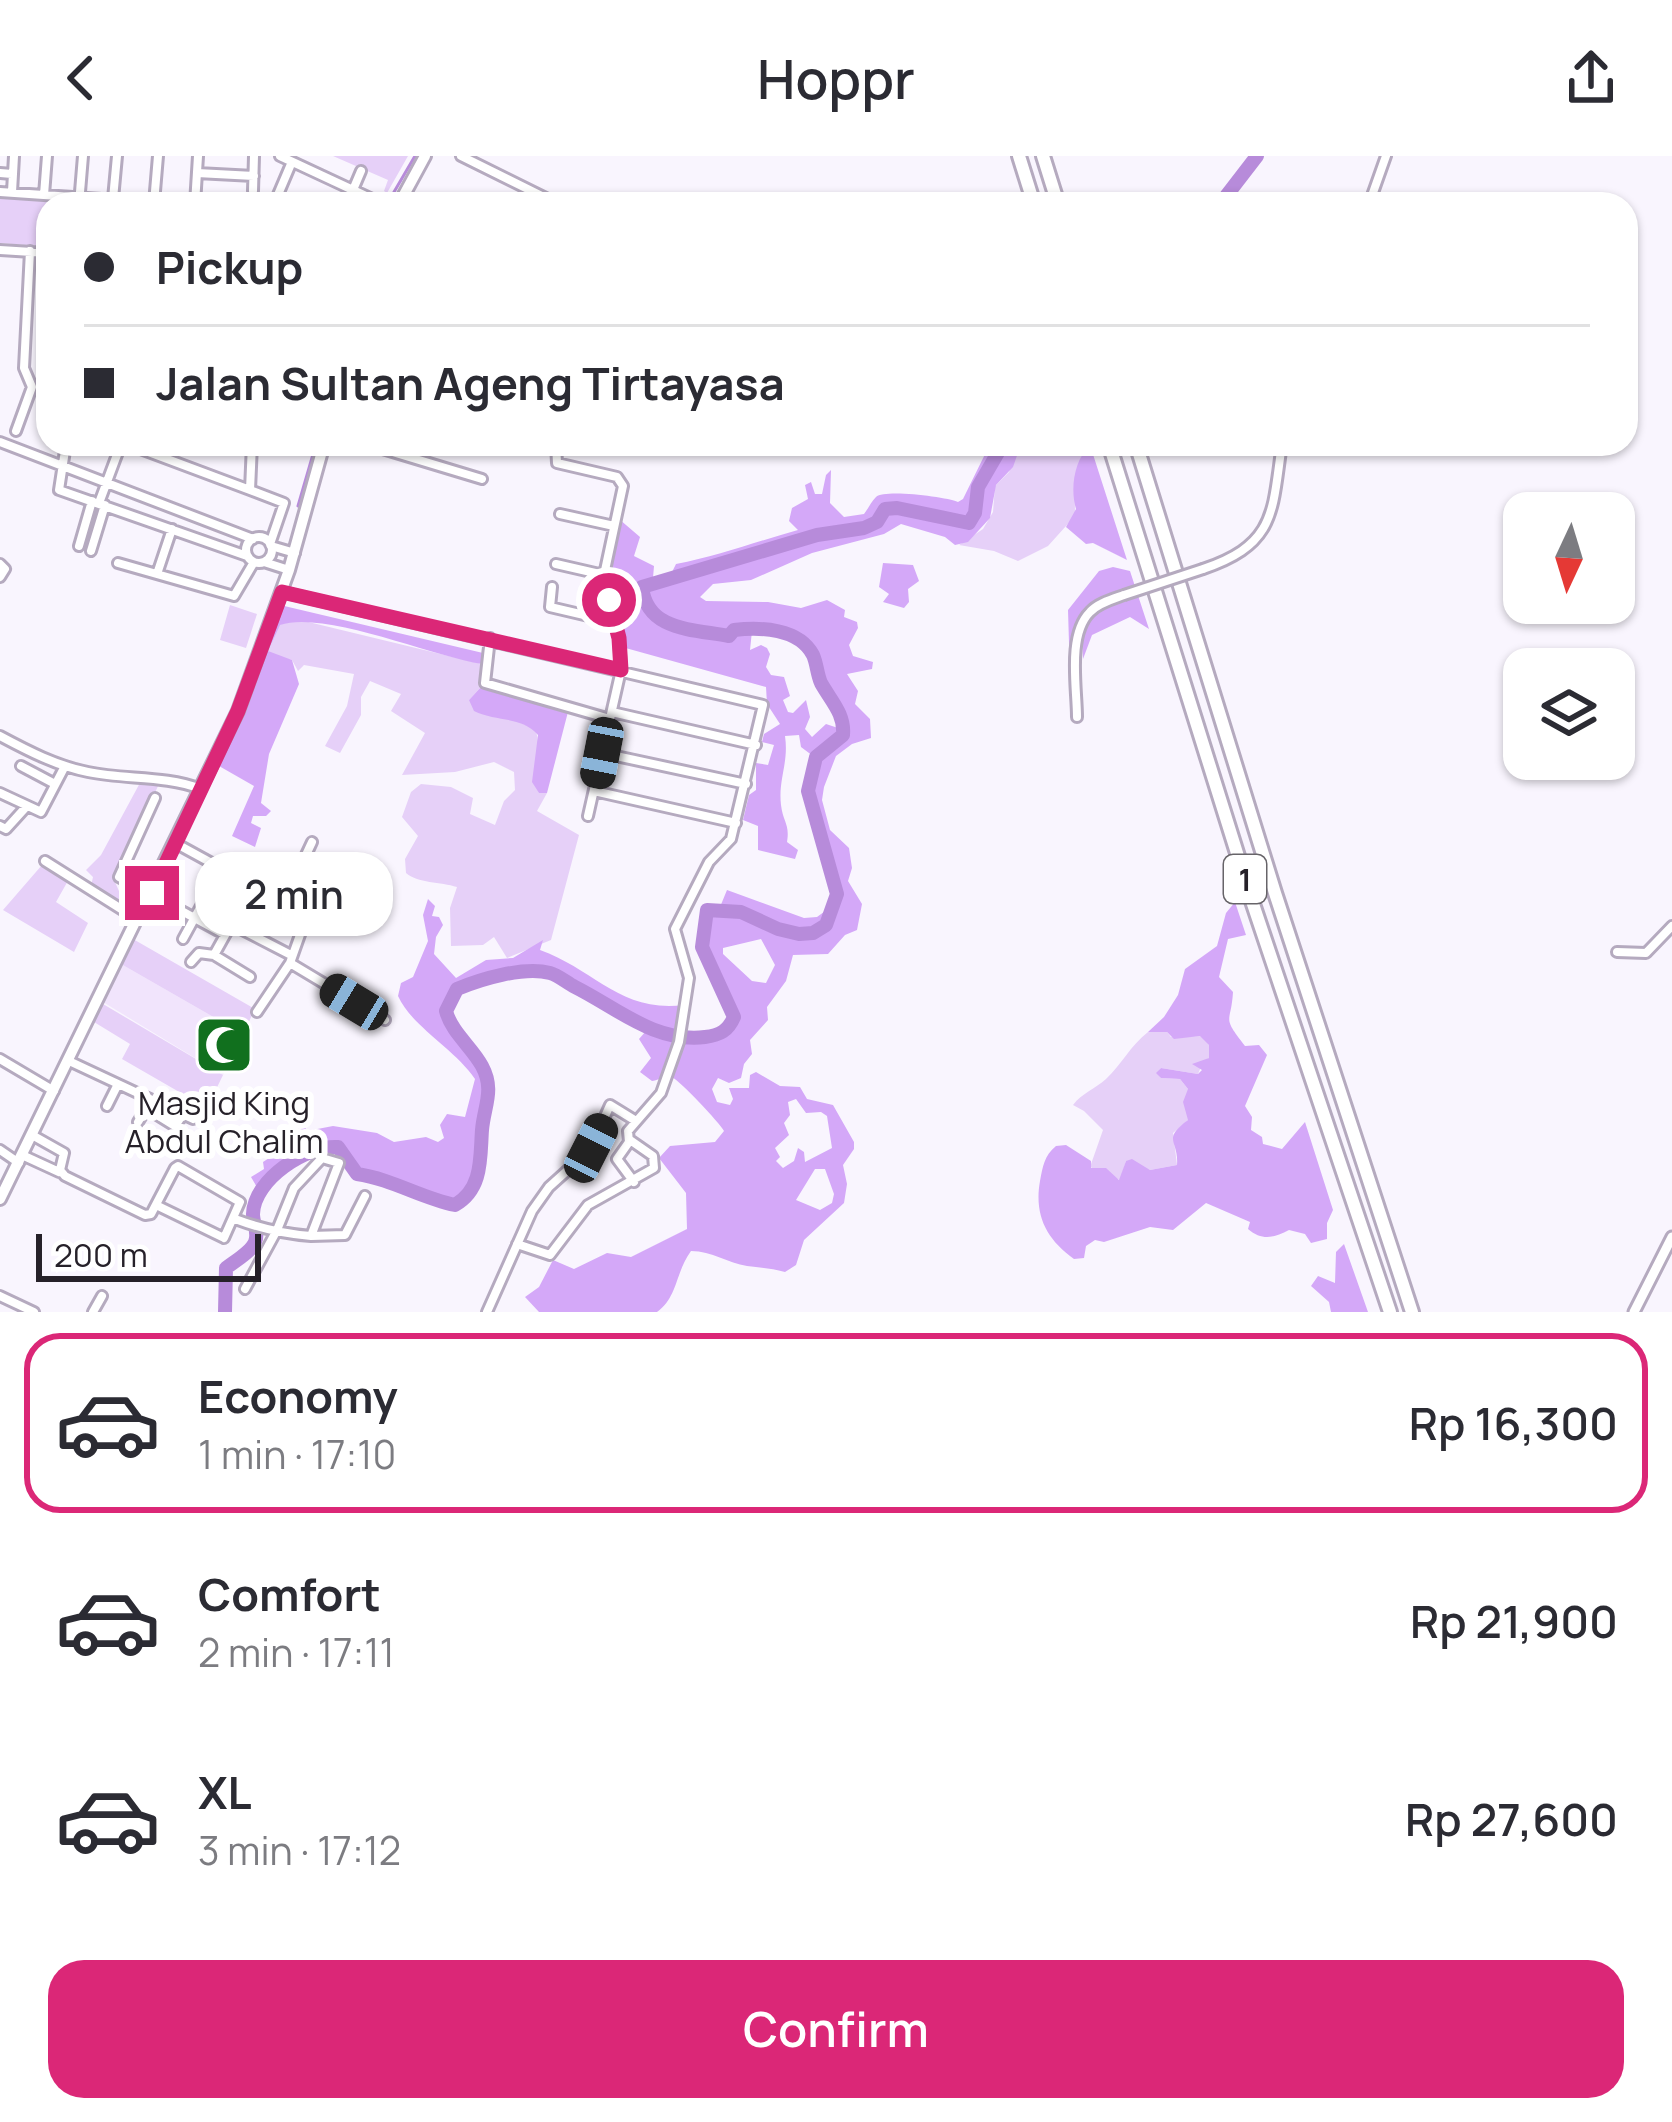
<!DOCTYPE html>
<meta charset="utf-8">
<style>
:root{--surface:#fff;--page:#f2f2f3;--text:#2b2b33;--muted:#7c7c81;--line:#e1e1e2;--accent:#db2777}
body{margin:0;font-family:Manrope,sans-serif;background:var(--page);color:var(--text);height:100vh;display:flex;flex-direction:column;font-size:45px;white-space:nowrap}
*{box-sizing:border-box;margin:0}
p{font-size:39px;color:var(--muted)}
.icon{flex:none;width:66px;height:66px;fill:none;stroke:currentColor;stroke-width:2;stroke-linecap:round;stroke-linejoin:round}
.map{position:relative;height:1156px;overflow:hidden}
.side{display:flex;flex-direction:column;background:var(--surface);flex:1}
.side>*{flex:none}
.banner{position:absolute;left:36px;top:36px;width:1602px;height:264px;border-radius:36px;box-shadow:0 3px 9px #0004;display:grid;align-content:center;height:264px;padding:0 48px;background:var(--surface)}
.needle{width:78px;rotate:184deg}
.fabs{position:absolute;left:1503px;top:336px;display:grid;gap:24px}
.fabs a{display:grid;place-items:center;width:132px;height:132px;border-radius:24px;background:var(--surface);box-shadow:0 3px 9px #0004;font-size:60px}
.scale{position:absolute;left:36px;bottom:30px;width:225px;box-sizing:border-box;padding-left:12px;border:6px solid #262129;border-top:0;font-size:33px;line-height:42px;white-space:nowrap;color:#262129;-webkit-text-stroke:9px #fff;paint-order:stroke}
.end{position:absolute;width:54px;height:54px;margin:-27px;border:15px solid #db2777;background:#fff;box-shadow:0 0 0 6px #fff}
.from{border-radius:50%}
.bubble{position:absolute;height:84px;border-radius:36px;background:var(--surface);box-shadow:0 3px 9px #0004;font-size:39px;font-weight:600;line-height:84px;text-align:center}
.car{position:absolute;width:36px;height:72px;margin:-36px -18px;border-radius:15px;box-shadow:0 0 9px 3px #0007;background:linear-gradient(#222 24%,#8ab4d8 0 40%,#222 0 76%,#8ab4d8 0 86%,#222 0)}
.banner b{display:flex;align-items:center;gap:42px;height:114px;font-size:45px}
.banner b+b{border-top:3px solid var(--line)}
.banner i{width:30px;height:30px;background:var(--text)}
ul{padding:21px 0 0;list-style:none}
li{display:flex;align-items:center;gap:36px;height:180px;margin:0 24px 18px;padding:0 24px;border:6px solid transparent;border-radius:36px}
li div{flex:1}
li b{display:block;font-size:45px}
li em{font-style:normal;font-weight:600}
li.current{border-color:var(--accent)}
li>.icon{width:108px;height:108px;stroke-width:1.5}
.primary-button{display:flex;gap:24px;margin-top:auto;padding:24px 48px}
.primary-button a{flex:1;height:138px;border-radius:36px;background:var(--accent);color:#fff;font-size:48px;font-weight:600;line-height:138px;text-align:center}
header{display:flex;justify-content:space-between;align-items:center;height:156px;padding:0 48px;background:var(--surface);font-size:54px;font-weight:600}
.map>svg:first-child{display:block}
.built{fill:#f1e4fc}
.green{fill:#e6d0f8}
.forest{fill:#d4a8f8;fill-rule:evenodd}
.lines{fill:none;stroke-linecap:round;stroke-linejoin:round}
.stream{stroke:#b78bda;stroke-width:3}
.river{stroke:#b78bda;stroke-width:14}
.street-casing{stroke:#b5aabf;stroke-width:14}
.secondary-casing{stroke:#b5aabf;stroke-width:15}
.primary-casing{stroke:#b5aabf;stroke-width:16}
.highway-casing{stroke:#b5aabf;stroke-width:18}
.street{stroke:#fff;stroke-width:8}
.secondary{stroke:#fff;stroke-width:9}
.primary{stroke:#fff;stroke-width:10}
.highway{stroke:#fff;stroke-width:12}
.street-bridge-casing{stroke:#b5aabf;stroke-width:14;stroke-linecap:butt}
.street-bridge{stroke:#fff;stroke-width:8}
.route{stroke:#db2777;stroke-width:15}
.labels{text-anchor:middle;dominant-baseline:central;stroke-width:12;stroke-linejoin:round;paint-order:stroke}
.shield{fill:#fff;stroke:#676469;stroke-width:3}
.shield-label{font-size:30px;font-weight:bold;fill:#262129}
.poi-label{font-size:33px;fill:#262129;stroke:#fff}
</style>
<header><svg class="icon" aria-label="back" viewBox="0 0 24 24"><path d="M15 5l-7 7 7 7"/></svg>Hoppr<svg class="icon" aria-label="share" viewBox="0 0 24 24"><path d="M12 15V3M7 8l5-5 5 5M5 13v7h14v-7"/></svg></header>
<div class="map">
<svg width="1672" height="1156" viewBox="0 0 1672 1156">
<rect width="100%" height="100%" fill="#f9f5fe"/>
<path class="built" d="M121,808l122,70 -20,41 -120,-73z"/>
<path class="green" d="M333,0h75l-21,37 -3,-2 4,-11z
M0,41l73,5v2h-25v43l-48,-4z
M1021,288h69c-18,21 -15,47 -15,72l-27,30 -30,15 -24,-10 -35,-6 24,-16 10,-17 2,-26 14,-14z
M230,449l27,9 -11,34 -26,-8z
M296,463l186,45 -1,23 -12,13 66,29c9,22 -5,37 4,64h8l-10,18 42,24 -28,105 -44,18 -13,-21 -11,8 -32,1 -1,-38 7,-21c-16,-5 -40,-4 -51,-14l-1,-14 13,-23 -16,-19 9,-25 10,-8 30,3 22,11 -3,16 25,11 9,-24 11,-11 -1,-18 -20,-10 -39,10 -53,3 23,-42 -34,-22 10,-17 -31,-13 -9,16v18l-21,38 -15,-7 22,-40 7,-32 -50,-9 -6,6 -6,-11 -21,-5 -3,-4 11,-26z
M141,625l19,1 -43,90 -2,10 11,25 -35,-21 2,-9 -7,-7 15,-15z
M42,709l27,14 -13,23 32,21 -14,29 -71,-42z
M133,783l122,70 -12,25 -122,-70z
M103,848l120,71 -16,33 -85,-49 8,-15 -36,-22z
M1148,876h19l4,5 32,-1 6,9v13l-6,4 -5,12 -37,-6 -4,5 4,5 19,1 8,10v31l-15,13 4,32 -27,5 -24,-9 -6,19 -30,-13 13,-37 -19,-19 -11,-6c9,-12 22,-16 33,-26 16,-15 24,-33 42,-47z"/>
<path class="forest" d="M990,288h9l-24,42 -3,26 -5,8 -70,-15 -13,1 -9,14 -12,5 -46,7 -101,33 -45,9 5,-10c42,-8 82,-23 122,-34l-9,-9 3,-13 16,-9 -3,-14 6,-3 4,12h7l4,-19 5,-5 -1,33 14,14 20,-3c4,-5 7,-12 12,-17 9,-8 70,0 82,5l5,-3z
M1006,288h15l-8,23 -17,18 -6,33 -22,24 -13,3 -10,-8 -44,-13 -17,10 -72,19 -61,27 -38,4 -13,13 6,4 62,1 33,6 26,-8 18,10 -1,7 13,5 1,6 -9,17 4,11 20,6 -1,7 -25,5 11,17 -3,13 15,15 1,19 -19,6 -16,12 -12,31 -2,13 8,30 19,18 3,20 -4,13 14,23 -5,26 -12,5 -17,19 -35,1 -7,26 -19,26 1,13 -18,20 2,14 -8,10 -3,14 -12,5 -11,-5 -6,11 5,13 13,3 3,-6 -4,-11h20l1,-13 6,-3 24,14 20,1 7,12 26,6 21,37v7l-11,16 4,19 -3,19 -40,37 -8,25 -11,7c-14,-4 -24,-4 -38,-6 -19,-3 -35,-15 -56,-15 -16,22 -13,46 -34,61h-118l-14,-15 14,-10 14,-27 21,9 33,-16 24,4 56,-28 -1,-36 -27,-35 11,-12 45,-4 9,-11c-4,-8 -45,-51 -51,-53 -5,-2 -16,2 -21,3l-12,-9 11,-14 -12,-19 7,-8c24,7 107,25 87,-28 -7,-17 -23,-34 -27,-52 -2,-13 0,-26 3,-38l31,1 37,17 22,5h15l15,-10 11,-32 -29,-104 7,-31 28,-22c3,-19 -9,-36 -19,-52 -7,-10 -7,-25 -13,-35 -16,-23 -64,-34 -86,-17l-61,-12 -20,-18 -2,-15 173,-51 46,-6 15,-7 8,-12 83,13 8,-12 2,-25zM761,783l14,26 -9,18 -14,-2 -29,-27v-6zM796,943l10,14 15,-1 6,4 5,32 -27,14 -1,-10 -6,-4 -4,13 -11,7 -7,-7 4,-4 -5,-9 14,-13 -5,-12 6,-8 -2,-13zM815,1013h10l9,25 -2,9 -12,7 -24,-10z
M1090,289l37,115 -34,-17 -7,1 -20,-17 10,-18c-6,-20 -2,-49 14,-64z
M619,363l21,18 -6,19 20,10 -1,12 -14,7c6,51 50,46 90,54l6,-6 17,-2 -2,19 11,-5 6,3 3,6 -4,13 5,8 13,2 6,19 -7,4 5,12 5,1 13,-13 4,17 -5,12 7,8 14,-13 12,4 3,6 -28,22 -12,-9 -2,-12 -14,1c4,27 -7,43 -4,69 2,17 9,19 6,37l11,8 -3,9 -37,-9v-24l-15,-6 6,-25 7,-5v-27l12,2 6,-20 -12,-3 2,-8 16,-10 -13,-20 -1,-17 -144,-40 -13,-85z
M883,407l30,2 6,16 -11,8 1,13 -5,6 -21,-6 6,-8 -10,-7z
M1113,411l17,4 19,58 -19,-12 -38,18 -9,24 -2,-29 -11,46 -2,-66 31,-39z
M280,449l203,48 -1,11c-51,-8 -158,-54 -202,-39l-12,26 24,9 7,24 -30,70 -8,49 10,8 -5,5h-13l-2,7 10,5 -6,19 -23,-11 22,-50 -35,-20 23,-50z
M481,531l88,21 -22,85h-8l-7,-11 6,-47c-16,-19 -42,-13 -64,-24l-5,-11z
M727,734l77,28 13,-1 11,-8 -4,14c-33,21 -70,-13 -104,-16z
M428,743l7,7 -3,10 7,1 4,8 -7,12 -2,17 22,24 30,-18 27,-2 30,-18 -3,10c54,19 80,63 144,55l-4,30 -57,-21 -70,-44 -24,-1 -74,18 -12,24c7,23 25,36 36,57 11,20 5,35 1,56 -5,27 4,61 -25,78 -34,-7 -62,-23 -96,-30 -27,-54 -71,-15 -101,17l-7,-12 13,-8 -1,-7 29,-19 -3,-13 6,-13 6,2 6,12 26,-5 44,7 17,9 32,-5 12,5 6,-4 -4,-13 7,-11 18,3 10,-38c-21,-31 -63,-52 -77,-83l3,-13 12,-6 15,-36 -5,-26z
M1235,746l11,33 -18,4 -9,38 14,15c-2,33 -12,23 12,54l14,-1 8,10 -22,51 7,11 -1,13 11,7 1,7 19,5 23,-27 28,88 -6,13v16l-16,4 -6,-9 -16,-4c-15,8 -27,11 -41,-1l2,-7 -44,-19 -33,27 -23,-3 -46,15 -9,-2 -9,6 -2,12 -10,1c-28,-20 -40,-44 -34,-78 3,-15 4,-25 16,-35l10,-1 25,16v7h15l13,12 7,-19 6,-2 18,11 27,-5c2,-25 -16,-25 11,-45l-5,-18 5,-13 -8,-10 -19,-1 -5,-5 5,-5 37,6 4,-4 -10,-6 17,-6v-13l-9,-9 -26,3 -7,-7h-19l16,-15 14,-22 7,-26 32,-23 9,-33z
M1344,1088l24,68h-37l-2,-10 -18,-16 7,-10 17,7 1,-31z"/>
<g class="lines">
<path class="stream" d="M387,48l28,-48
M298,350l18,-62"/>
<path class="river" d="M1220,48l37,-48
M225,1156l1,-44c9,-7 25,-16 29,-26 4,-9 -2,-19 -2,-28 1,-35 54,-69 85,-67l19,27c35,5 64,24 98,31 28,-16 25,-47 27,-75 2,-24 13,-40 0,-64 -11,-20 -30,-33 -36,-55l11,-22c24,-10 67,-23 93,-16 8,2 17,10 25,14 42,21 80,56 130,50 15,-2 23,-6 29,-20l-32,-70 5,-37 34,2 37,17 21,5 14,-1 13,-8 11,-31 -29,-103 8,-34 27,-22c2,-21 -12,-34 -22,-52 -4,-9 -4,-19 -8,-28 -14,-27 -53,-28 -79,-25l-5,6c-37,-7 -82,-5 -87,-49l175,-52 47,-7 13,-6 8,-13 12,-1 72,15 6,-10 3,-26 25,-43"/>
<defs>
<path id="street" d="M280,0l103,48
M461,0l97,48
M0,17l12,1
M197,17l57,3
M253,35l1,-35
M0,36l174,12
M12,36l2,-36
M44,39l3,-39
M113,43l4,-43
M154,47l4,-47
M79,48l4,-48
M195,48l3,-48
M287,48l-10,-7 14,-33
M347,48l14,-33
M1369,48l17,-48
M0,94l48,3
M16,275l16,-44 -8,-19 6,-117
M0,286l253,97
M66,288l-7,46 188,66
M127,288l123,46
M252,288l-2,46 34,13 -14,41
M366,288l116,35
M556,288l1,19 60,14 6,9 -19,89 15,63 2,32 -33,146
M99,347l22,-59
M560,358l54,12
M246 394a13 13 0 1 1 26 0a13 13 0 1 1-26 0Z
M79,390l13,-45
M271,390l24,7
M91,395l14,-46
M264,406l25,8
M118,407l116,33 20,-34
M0,408l5,5 -5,8
M556,408l48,11
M1203,413c74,-25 69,-58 79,-125
M157,418l15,-45
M552,431l-2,20 64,15
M282,436l481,113 -32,134 -22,23 -34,67 14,49 -10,64 -18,51 -33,38 1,11 -12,17 17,23
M490,482l-5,45 125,36
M612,556l144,33
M1077,561c0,-29 -10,-82 13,-105 8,-9 23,-13 34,-17
M0,580c28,15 57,30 88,36 38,8 76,3 113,17
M602,597l144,31
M21,610l34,18
M594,635l142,32
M0,637l41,19 24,-46
M155,642l-36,79 105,57
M0,670l6,3 20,-22
M175,687l132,72 -17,48 95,57
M45,705l92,58
M284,746l28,-60
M154,756l20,-36
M231,768l58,30
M183,783l24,-44
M1617,796l29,1 26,-27
M214,799l25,-45
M191,806l8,-9 15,2 36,22
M257,856l33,-49
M0,903l54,32
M69,905l124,58
M107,950l11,-22
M146,952l29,18 8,-12
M138,966l10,-16
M32,979l32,18 -4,17 5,6 80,39 6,-1 24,-46 3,-2 62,36 -16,36 -68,-33
M0,994l19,13
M22,999l37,17
M235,1063c24,9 50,15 76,17l28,-73 -17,-5 -28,30 -17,42 -32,59
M311,1080l34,-1 20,-39
M517,1088l33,11 38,-50 66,-37 -1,-12 -23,-16
M0,1140l34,16
M93,1156l9,-16
M487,1156l45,-101 17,-24 41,-37 20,-45 26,16"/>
<path id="secondary" d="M1634,1156l38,-75"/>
<path id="primary" d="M399,48l26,-48
M0,1043l238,-488 51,-141 35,-126"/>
<path id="highway" d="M1019,0l15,48
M1043,0l15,48
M1109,288l143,457 138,411
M1136,288l139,449 137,419"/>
</defs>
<use href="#street" class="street-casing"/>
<use href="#secondary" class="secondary-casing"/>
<use href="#primary" class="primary-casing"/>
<use href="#highway" class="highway-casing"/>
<use href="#street" class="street"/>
<use href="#secondary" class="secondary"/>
<use href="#primary" class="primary"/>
<use href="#highway" class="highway"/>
<defs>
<path id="street-bridge" d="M1124,439l79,-26"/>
</defs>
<use href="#street-bridge" class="street-bridge-casing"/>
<use href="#street-bridge" class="street-bridge"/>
</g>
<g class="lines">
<path class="route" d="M152,737l86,-182 44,-119 339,78 -2,-32 -10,-38"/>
</g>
<defs>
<symbol id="mosque-square" viewBox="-11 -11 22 22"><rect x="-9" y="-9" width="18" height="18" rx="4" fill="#11701e" stroke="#fff"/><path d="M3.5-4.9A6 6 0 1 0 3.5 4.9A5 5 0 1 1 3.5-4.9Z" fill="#fff"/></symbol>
</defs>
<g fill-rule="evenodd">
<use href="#mosque-square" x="191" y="856" width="66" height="66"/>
</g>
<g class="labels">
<rect class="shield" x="1224" y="699" width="42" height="48" rx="9"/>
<g class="shield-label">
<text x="1245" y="723">1</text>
</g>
<g class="poi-label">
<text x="224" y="946">Masjid King<tspan x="224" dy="38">Abdul Chalim</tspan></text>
</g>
</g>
</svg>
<div class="fabs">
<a><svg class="needle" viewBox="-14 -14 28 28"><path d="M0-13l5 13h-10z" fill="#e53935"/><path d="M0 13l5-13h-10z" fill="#7c7c81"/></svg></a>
<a><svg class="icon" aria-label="layers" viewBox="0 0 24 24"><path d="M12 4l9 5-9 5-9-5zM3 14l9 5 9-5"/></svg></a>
</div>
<div class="scale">200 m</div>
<i class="end from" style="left:609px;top:444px"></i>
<i class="end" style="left:152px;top:737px"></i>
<div class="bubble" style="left:195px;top:696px;width:198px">2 min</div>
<i class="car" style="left:602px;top:597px;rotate:191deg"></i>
<i class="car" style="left:354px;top:846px;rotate:301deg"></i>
<i class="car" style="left:591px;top:992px;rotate:27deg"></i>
<div class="banner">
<b><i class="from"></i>Pickup</b>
<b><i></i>Jalan Sultan Ageng Tirtayasa</b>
</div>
</div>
<section class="side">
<ul>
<li class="current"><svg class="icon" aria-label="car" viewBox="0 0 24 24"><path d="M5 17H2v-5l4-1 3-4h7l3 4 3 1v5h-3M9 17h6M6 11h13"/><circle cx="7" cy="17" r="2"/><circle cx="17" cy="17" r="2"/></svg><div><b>Economy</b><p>1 min · 17:10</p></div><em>Rp 16,300</em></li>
<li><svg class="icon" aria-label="car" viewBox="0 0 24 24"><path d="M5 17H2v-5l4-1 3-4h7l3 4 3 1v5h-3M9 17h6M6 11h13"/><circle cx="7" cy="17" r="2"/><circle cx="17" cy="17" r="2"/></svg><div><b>Comfort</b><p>2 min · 17:11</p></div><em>Rp 21,900</em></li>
<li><svg class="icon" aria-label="car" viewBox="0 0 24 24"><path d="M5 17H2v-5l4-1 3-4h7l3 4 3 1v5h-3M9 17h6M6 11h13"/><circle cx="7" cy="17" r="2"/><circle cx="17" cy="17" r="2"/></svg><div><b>XL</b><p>3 min · 17:12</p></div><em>Rp 27,600</em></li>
</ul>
<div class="primary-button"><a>Confirm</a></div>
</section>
